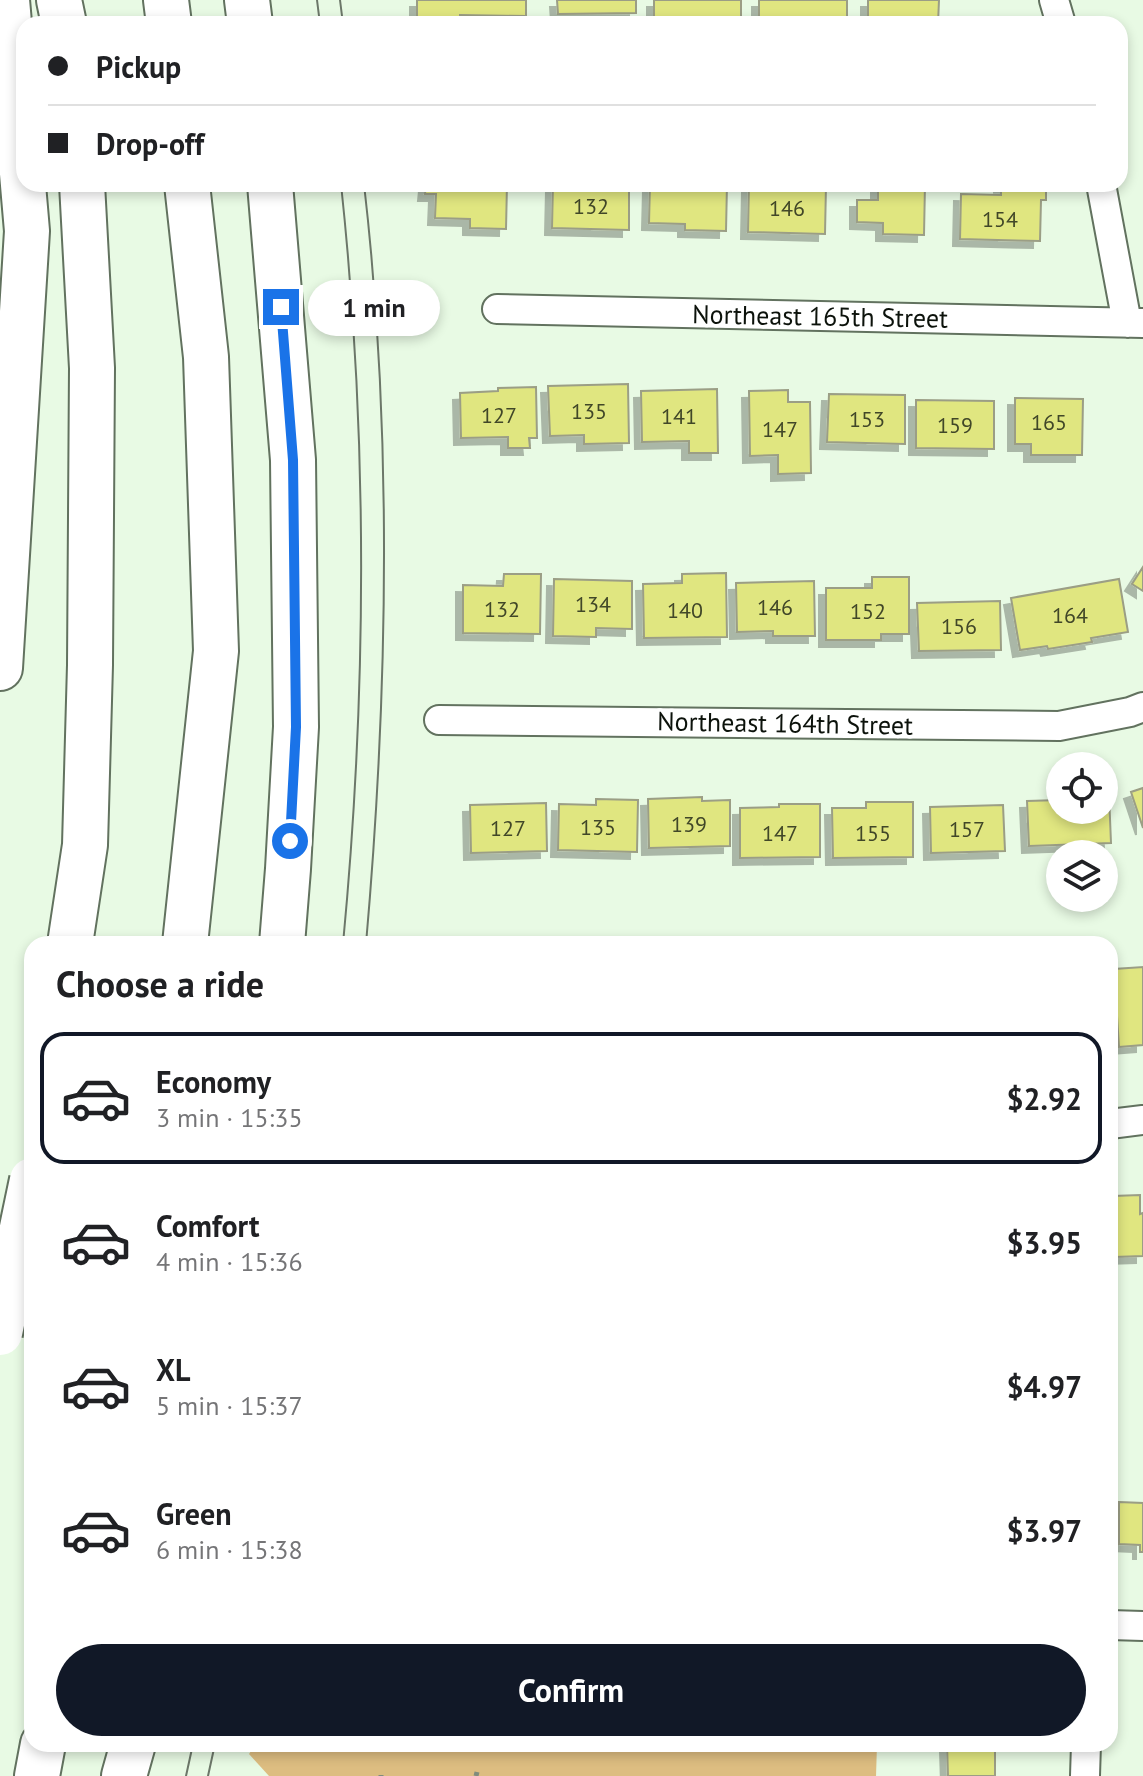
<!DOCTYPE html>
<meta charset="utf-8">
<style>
:root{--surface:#fff;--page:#f6f6f6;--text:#202124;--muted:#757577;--line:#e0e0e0;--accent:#111827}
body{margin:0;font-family:"PT Sans",sans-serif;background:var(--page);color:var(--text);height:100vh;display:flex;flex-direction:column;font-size:30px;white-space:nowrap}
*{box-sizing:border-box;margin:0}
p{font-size:26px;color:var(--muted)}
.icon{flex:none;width:44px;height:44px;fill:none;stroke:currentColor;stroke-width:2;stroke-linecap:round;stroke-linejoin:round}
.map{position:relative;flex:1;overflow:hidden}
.panel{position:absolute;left:24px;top:936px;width:1094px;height:816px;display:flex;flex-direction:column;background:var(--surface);border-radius:24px;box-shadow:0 4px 12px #0003}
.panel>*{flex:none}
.hud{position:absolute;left:16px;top:16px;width:1112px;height:176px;border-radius:24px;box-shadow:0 4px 12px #0003;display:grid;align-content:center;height:176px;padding:0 32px;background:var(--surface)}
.buttons{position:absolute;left:1046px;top:752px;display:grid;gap:16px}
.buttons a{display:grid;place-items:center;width:72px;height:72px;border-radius:50%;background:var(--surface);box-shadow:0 4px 12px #0003;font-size:40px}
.end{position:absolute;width:36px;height:36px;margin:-18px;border:10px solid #1a73e8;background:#fff;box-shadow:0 0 0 4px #fff}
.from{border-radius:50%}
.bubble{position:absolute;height:56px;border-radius:28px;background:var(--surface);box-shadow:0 4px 12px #0003;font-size:26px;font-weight:700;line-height:56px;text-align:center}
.hud b{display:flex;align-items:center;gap:28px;height:76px;font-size:30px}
.hud b+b{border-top:2px solid var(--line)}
.hud i{width:20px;height:20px;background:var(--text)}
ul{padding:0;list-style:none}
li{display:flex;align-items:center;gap:24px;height:132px;margin:0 16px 12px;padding:0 16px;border:4px solid transparent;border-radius:24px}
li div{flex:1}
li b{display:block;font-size:30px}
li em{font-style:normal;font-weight:700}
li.selected{border-color:var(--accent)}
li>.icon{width:72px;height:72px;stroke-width:1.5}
h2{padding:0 32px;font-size:36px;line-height:96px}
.cta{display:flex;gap:16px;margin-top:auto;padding:16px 32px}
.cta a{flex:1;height:92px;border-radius:48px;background:var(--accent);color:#fff;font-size:32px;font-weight:700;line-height:92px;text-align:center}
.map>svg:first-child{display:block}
.green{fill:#ddbd81}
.building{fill:#e0e680;stroke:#9b9e85;stroke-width:2;filter:url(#shadow)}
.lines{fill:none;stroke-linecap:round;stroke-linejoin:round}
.street-casing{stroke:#62725f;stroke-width:32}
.highway-casing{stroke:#62725f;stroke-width:48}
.path{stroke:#808c7d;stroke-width:5;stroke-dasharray:8 4;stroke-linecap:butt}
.street{stroke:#fff;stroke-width:28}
.highway{stroke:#fff;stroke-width:44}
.tram{stroke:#6c7769;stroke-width:2}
.highway-bridge-casing{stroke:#62725f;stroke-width:48;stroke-linecap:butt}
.highway-bridge{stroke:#fff;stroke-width:44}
.route{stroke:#1a73e8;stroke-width:10}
.labels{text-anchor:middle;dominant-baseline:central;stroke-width:7;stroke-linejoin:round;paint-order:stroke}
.number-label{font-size:22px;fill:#414728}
.street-label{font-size:26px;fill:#0c120b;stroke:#fff}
</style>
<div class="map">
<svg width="1143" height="1776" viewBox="0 0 1143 1776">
<defs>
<filter id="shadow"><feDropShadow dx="-7" dy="7" stdDeviation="0" flood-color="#0004"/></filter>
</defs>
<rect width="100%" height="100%" fill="#e8fae4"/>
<path class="green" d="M256,1744h621l-1,32h-607l-20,-22z"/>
<path class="building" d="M417,0h109v16l-66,-1v9h-43z
M557,0h79v13l-78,1z
M654,0h87v24l-87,-1z
M759,0h88v24h-88z
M868,0h71l-1,24 -70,-1z
M426,184h81l-1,45 -36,-1v-9l-35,-1 1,-24h-11z
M553,184h76v46l-77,-2z
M650,184h77l-1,47 -41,-1v-6l-36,-1z
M749,184l77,1 -1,49 -77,-2z
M878,184h47l-1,51 -41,-1v-11l-26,-1v-22h21z
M1001,184h45v16h-5l-1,41 -80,-2 1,-45 40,1z
M628,384l1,59 -45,1v-9l-34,1 -2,-50z
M536,387l1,51h-8l1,10h-22v-11l-47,1 -1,-45 38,-2v-3z
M717,389l1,64h-29v-12l-47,1 -1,-51z
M788,390v12h22l1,71 -33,1v-19l-28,1 -1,-65z
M829,394l76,1v49l-78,-2z
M1015,398l68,1 -1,56h-51v-11h-16z
M916,400l78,1v48l-78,-1z
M1143,567v24l-11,-7z
M726,573l1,64 -83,1 -1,-54 39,-1v-9z
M504,574h37l-1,60 -77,-1v-48l40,1z
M872,577h37v57h-28v6h-55v-52h46z
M554,579l78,2v48l-36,-1v9l-43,-1z
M1119,579l9,53 -37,6 1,4 -44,7 -1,-3 -27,4 -9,-52z
M814,581l1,55h-42v-5l-36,1 -1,-49z
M1000,601l1,49 -82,1 -2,-48z
M1143,788v40l-12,-36z
M1104,794h5l2,49 -82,3 -2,-45 33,-1v10h44z
M702,797v4l28,-1v46l-81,2 -1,-49z
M596,799l42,1 -1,52 -79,-2 1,-46 37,1z
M866,802h47v55l-80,1 -1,-50h34z
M546,803l1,48 -76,2 -1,-48z
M779,804h41v53l-80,1v-50l39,-1z
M1003,805l2,46 -74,2 -1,-46z
M1143,967v78l-24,2 -5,-78z
M1140,1195v19l3,-1v43l-29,1 -1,-61z
M1119,1502l24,1v49h-3v-7l-21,-1z
M947,1744h48v32h-47z"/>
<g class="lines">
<defs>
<path id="street" d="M1054,0l7,24
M1101,184l26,139
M497,309l646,14
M439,720l620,6 71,-14 13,-5
M1110,1124l33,-4
M1110,1625l33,1
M1085,1776l1,-32"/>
<path id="highway" d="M59,0l5,24
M166,0l3,24
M247,0l3,24
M270,184l23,276 3,267 -8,142 -6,75
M0,668l27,-437 -20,-231
M70,944l15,-99 5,-180 2,-297 -10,-184
M185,944l31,-293 -10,-294 -19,-173
M37,1776l6,-32
M124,1776l9,-32"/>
</defs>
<use href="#street" class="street-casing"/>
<use href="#highway" class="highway-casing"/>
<path class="path" d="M381,1775v1
M476,1776l1,-4"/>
<use href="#street" class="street"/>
<use href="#highway" class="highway"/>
<path class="tram" d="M317,0l3,24
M340,0l3,24
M341,184c27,253 26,507 2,760
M364,184c29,251 24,509 2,760
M186,1776l7,-32
M208,1776l7,-32"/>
<defs>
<path id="highway-bridge" d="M0,1333l32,-153"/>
</defs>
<use href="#highway-bridge" class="highway-bridge-casing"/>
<use href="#highway-bridge" class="highway-bridge"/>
</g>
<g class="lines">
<path class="route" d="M281,307l12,153 3,267 -6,114"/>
</g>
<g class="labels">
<g class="number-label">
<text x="591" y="206">132</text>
<text x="787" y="208">146</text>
<text x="1000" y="219">154</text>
<text x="589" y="411">135</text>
<text x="499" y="415">127</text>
<text x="679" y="416">141</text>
<text x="867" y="419">153</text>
<text x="1049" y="422">165</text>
<text x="955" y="425">159</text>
<text x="780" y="429">147</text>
<text x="593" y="604">134</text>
<text x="775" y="607">146</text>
<text x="502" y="609">132</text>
<text x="685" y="610">140</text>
<text x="868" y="611">152</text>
<text x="1070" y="615">164</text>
<text x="959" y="626">156</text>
<text x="689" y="824">139</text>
<text x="598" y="827">135</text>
<text x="508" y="828">127</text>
<text x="967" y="829">157</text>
<text x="780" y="833">147</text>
<text x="873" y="833">155</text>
</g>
<g class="street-label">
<text transform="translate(820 316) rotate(1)">Northeast 165th Street</text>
<text transform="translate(785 723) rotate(1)">Northeast 164th Street</text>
</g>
</g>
</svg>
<div class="buttons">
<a><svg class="icon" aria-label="locate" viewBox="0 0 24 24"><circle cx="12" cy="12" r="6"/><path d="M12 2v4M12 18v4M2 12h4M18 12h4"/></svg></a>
<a><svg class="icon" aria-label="layers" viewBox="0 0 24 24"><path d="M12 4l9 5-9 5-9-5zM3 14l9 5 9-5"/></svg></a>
</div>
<i class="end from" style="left:290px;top:841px"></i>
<i class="end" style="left:281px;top:307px"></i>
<div class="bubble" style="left:308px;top:280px;width:132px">1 min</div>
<div class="hud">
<b><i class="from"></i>Pickup</b>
<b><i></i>Drop-off</b>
</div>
<section class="panel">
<h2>Choose a ride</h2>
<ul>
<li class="selected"><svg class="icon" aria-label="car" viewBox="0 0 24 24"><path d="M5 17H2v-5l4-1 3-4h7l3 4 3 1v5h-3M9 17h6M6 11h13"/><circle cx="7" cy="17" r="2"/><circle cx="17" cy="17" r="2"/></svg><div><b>Economy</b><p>3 min · 15:35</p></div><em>$2.92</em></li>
<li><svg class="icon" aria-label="car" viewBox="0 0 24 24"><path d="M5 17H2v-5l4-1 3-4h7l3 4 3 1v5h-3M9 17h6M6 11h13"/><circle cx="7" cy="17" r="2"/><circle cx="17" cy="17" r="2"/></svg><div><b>Comfort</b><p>4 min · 15:36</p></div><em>$3.95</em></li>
<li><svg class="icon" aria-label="car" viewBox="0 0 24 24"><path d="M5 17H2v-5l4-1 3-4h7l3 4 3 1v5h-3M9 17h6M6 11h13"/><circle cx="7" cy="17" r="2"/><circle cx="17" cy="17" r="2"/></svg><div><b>XL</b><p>5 min · 15:37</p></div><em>$4.97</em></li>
<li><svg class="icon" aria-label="car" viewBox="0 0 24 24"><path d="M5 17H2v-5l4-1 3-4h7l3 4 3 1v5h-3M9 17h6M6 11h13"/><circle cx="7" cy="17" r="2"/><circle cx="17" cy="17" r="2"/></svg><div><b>Green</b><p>6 min · 15:38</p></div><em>$3.97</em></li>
</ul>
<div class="cta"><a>Confirm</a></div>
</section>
</div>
